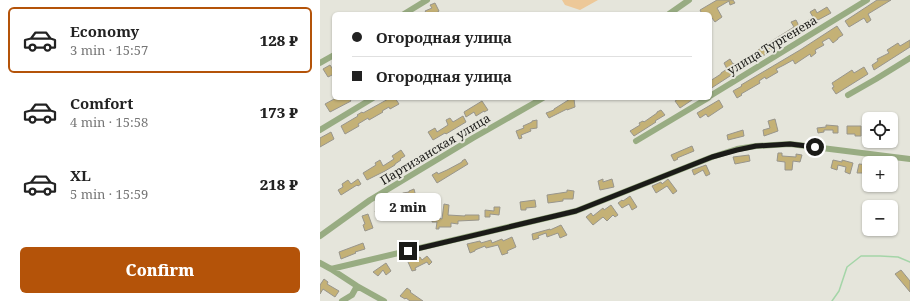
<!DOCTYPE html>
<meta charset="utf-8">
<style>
:root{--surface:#fff;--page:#f2f2f2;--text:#222;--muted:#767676;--line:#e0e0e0;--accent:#b45309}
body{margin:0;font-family:"Noto Serif",serif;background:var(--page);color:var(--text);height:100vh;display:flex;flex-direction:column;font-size:15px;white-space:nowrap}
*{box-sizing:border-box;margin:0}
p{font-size:13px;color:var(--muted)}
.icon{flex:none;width:22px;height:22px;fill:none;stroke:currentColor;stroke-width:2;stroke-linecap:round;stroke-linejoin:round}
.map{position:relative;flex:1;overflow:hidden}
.details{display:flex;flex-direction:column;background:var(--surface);width:320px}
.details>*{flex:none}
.hud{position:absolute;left:12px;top:12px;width:380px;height:88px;border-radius:6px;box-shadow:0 1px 3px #0004;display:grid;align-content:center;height:88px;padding:0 20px;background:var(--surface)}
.controls{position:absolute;left:542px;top:112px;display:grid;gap:8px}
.controls a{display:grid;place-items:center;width:36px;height:36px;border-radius:6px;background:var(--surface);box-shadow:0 1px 3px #0004;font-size:20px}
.end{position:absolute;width:18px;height:18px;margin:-9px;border:5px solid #1b1b18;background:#fff;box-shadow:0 0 0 2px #fff}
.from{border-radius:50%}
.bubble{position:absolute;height:28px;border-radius:6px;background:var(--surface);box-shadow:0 1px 3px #0004;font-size:13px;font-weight:800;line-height:28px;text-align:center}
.hud b{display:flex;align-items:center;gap:14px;height:38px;font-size:15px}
.hud b+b{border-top:1px solid var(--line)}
.hud i{width:10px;height:10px;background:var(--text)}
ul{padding:7px 0 0;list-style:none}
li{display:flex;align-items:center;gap:12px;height:66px;margin:0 8px 6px;padding:0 12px;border:2px solid transparent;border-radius:6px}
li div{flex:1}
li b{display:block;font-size:15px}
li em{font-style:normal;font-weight:800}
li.on{border-color:var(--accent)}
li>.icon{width:36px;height:36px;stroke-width:1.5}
.button{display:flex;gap:8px;margin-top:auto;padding:8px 20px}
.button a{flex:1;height:46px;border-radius:6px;background:var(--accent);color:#fff;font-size:16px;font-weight:800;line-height:46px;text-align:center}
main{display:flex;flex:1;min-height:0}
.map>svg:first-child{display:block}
.pitch{fill:#edc898}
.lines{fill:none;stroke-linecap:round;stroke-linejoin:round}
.stream{stroke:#a4d5a8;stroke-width:1.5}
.building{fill:#c4b176;stroke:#98958c}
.minor{stroke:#98ac82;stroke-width:6}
.route{stroke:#1b1b18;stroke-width:5}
.labels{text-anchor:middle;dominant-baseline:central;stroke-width:4;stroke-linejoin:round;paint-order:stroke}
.street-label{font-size:12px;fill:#1b1b18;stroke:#e5e5db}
</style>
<main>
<section class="details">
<ul>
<li class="on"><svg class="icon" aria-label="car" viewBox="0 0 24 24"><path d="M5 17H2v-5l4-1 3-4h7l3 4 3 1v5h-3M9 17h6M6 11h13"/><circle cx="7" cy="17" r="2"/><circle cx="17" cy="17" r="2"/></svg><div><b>Economy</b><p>3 min · 15:57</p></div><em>128 ₽</em></li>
<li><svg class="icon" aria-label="car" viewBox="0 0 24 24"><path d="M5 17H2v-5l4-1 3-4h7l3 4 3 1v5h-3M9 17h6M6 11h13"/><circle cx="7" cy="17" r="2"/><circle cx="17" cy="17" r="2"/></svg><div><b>Comfort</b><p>4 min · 15:58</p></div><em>173 ₽</em></li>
<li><svg class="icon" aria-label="car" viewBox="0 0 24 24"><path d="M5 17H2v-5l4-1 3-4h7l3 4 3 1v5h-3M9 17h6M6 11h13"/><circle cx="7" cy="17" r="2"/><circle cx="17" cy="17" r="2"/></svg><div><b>XL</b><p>5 min · 15:59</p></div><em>218 ₽</em></li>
</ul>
<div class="button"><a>Confirm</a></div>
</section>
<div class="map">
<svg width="590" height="301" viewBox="0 0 590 301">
<rect width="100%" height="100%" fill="#e5e5db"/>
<path class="pitch" d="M242,0h36l-18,10 -15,-5z"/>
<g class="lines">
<path class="stream" d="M512,301l7,-10 8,-24 14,-11h19l18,1 12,5"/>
</g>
<path class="building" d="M397,0h16l2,3 -5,2 -1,-4 -12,7 5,9 -7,5 -3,-4 -2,1v-5h-8l-2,-4z
M557,0h14l-23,14 3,6 -4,3 -3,-5 -15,9 -4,-6z
M115,3l4,8 -4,3h-8l-2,-3 7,-3 -2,-3z
M507,7l4,6 -13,7 -1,-1 -7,4 2,2 -18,12 -41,25v-1l-43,28v-8l11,-7v-1l6,-4 -3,-6 6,-4 3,5 1,-1 1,2 9,-6 1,1 14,-9 -1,-1 9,-6 27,-17 -3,-5 5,-2 3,6 14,-9 -3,-5 5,-3 2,4z
M517,26l6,9 -5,3v1l-5,4 -4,-5 -7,4 2,3 -9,5 1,3 -5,4 -1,-3 -15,10 -2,-4 -9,5 -8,4 2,3 -12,7 -1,-2 -6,4 1,2 -19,11 1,1 -5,3 -4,-7 9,-5 -1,-1 59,-35z
M590,40v7l-36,23 -2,-5 6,-4 -1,-2 12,-6 -2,-3 11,-7 2,3z
M10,65l4,6v3l-6,3 -5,-8z
M544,67l4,7 -32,20 -4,-6 2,-1 -2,-4 20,-13 2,3z
M16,98h13l2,3 -21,11 -5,-8z
M70,98h5l4,6 -9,5 -1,-2 -7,4 1,1 -14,8 -1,-2 -10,6 1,2 -14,8 -4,-8 17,-10 -1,-1 5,-3 1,1z
M360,98h15l-15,10 -5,-7z
M250,99h4l1,8 -8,3v-1l-18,9 -3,-5 8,-3v-1z
M399,100l4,7 -15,10 -2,-3 -6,4 -3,-5z
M162,101l6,9 -4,2v-1l-8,5 -2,-4 -8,5 -2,-5z
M341,110l4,5 -10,6 1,1 -22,14 -4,-5 10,-6 -1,-2 4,-2 1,1 13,-9v-1z
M143,116l3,6 -20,12 -1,-1 -12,7 -5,-8 7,-4 2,4 11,-7 -2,-5 4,-2 3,4z
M455,119l3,12 -14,5 -1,-6 7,-2 -2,-7z
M217,120v8l-7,1 1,2 -10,4 1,3 -3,1 -3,-8 8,-3 -1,-2 9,-4v-1z
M506,125l12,1v7h-5v-3h-9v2l-6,1 -1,-5 9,-1z
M527,126h14v10h-6v-2h-8z
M423,130l1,6 -16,4 -1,-5z
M11,132l3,7 -14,8v-9z
M372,146l2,5 -17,7 1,1 -4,2 -3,-6z
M81,150l4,6 -5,3 1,1 -6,4v1l-10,6 -18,9 -4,-7 13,-8 -1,-2 5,-3 3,6 11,-7 -2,-3z
M458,153h4v3l14,1v-3l6,1 -2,7 -7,-1 -1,9h-7v-8l-8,-1z
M429,155l1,6 -15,3 -2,-7z
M145,159l3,5 -31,19 -5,-8 5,-3 1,2 9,-4 15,-8v-1z
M513,160l9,2v-2l11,3 -3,11 -5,-2 1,-5 -8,-2 -1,5 -6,-2z
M539,164l10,1v8h-12z
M386,165l4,9 -4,2 -3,-6 -9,5 -2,-5z
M38,179l3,5 -3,2 -1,-1 -16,10 -3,-5 5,-3 -1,-3 6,-4 3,4z
M283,179v3l9,-3 2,8 -14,3 -2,-9z
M348,179l9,12 -4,3 -6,-8 -11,7 -4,-7 9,-4 1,2z
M94,189l2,8 -14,3v1l-4,3 -3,-6 8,-5 6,-1v-1z
M247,190l7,1 -1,8h-10v2l-15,2 -1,-8 20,-3z
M310,196l7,11 -5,3 -3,-6 -7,4 -4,-5 4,-3 1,1z
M215,200l1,7 -10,1v2h-5l-1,-8z
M69,203l3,6 -9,4 1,3 -5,3 -4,-8z
M124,204l5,1 -1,10 17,1v-1h14v5l-21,1v3l-7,-1v4h-12v2h-3l1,-7h-5l1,-5 9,2z
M291,205l7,10 -3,2 -2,-2 -6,6 -4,-4 -10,8 -7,-8 5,-4 2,3 10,-8 1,2z
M174,207h6l-1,8 -9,-1v3h-5v-7l9,1z
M48,214l5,14 -8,3 -2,-6 2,-1 -3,-8z
M241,225l6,10 -7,3 -2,-5 -11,4 -1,-4 -8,3 1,2 -6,2 -1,-6 18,-5v1z
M192,237l4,10 -9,4 1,2 -6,2 -4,-10 -12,3 -1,-2 -10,4v1l-5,2 -3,-9 13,-3 1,2 10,-3 1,3 10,-4 1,2z
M43,243l2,6 -10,3 1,1 -15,6 -2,-7z
M107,256l5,6 -3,3 -2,-3 -12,6 1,2 -4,1 -4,-9 3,-2 1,1 8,-4 2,3z
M66,263l5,8 -5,4 -3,-5 -5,6 -5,-4z
M581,270l9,11v11l-15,-18z
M4,279l4,3 -1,2 12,7 -4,6 -12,-8 -3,5v-9z
M87,288l4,3 -1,1 13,9h-13l-4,-3 -1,1 -5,-3z"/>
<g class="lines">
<path class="minor" d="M84,14l23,-14
M349,14l20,-14
M0,63l14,-8
M528,95l28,-16 34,-21
M390,96l157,-96
M0,130l53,-32
M316,141l72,-43
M0,236l50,-36 103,-62 70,-40
M0,263l11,6 26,17 27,15
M11,269l245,-58 136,-54 25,-8 19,-3 34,-2 120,15
M22,301l10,-6 5,-9"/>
</g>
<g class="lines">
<path class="route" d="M88,251l168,-40 136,-54 25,-7 19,-4 34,-2 25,3"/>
</g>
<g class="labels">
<g class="street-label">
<text transform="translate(452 45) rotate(-31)">улица Тургенева</text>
<text transform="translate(115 149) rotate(-31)">Партизанская улица</text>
</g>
</g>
</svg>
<div class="controls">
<a><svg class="icon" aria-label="locate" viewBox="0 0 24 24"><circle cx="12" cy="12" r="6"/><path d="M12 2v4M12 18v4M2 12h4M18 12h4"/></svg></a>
<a>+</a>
<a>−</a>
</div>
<i class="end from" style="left:495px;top:147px"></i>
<i class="end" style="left:88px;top:251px"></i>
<div class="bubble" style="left:55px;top:193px;width:66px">2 min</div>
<div class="hud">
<b><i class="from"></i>Огородная улица</b>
<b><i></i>Огородная улица</b>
</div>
</div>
</main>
